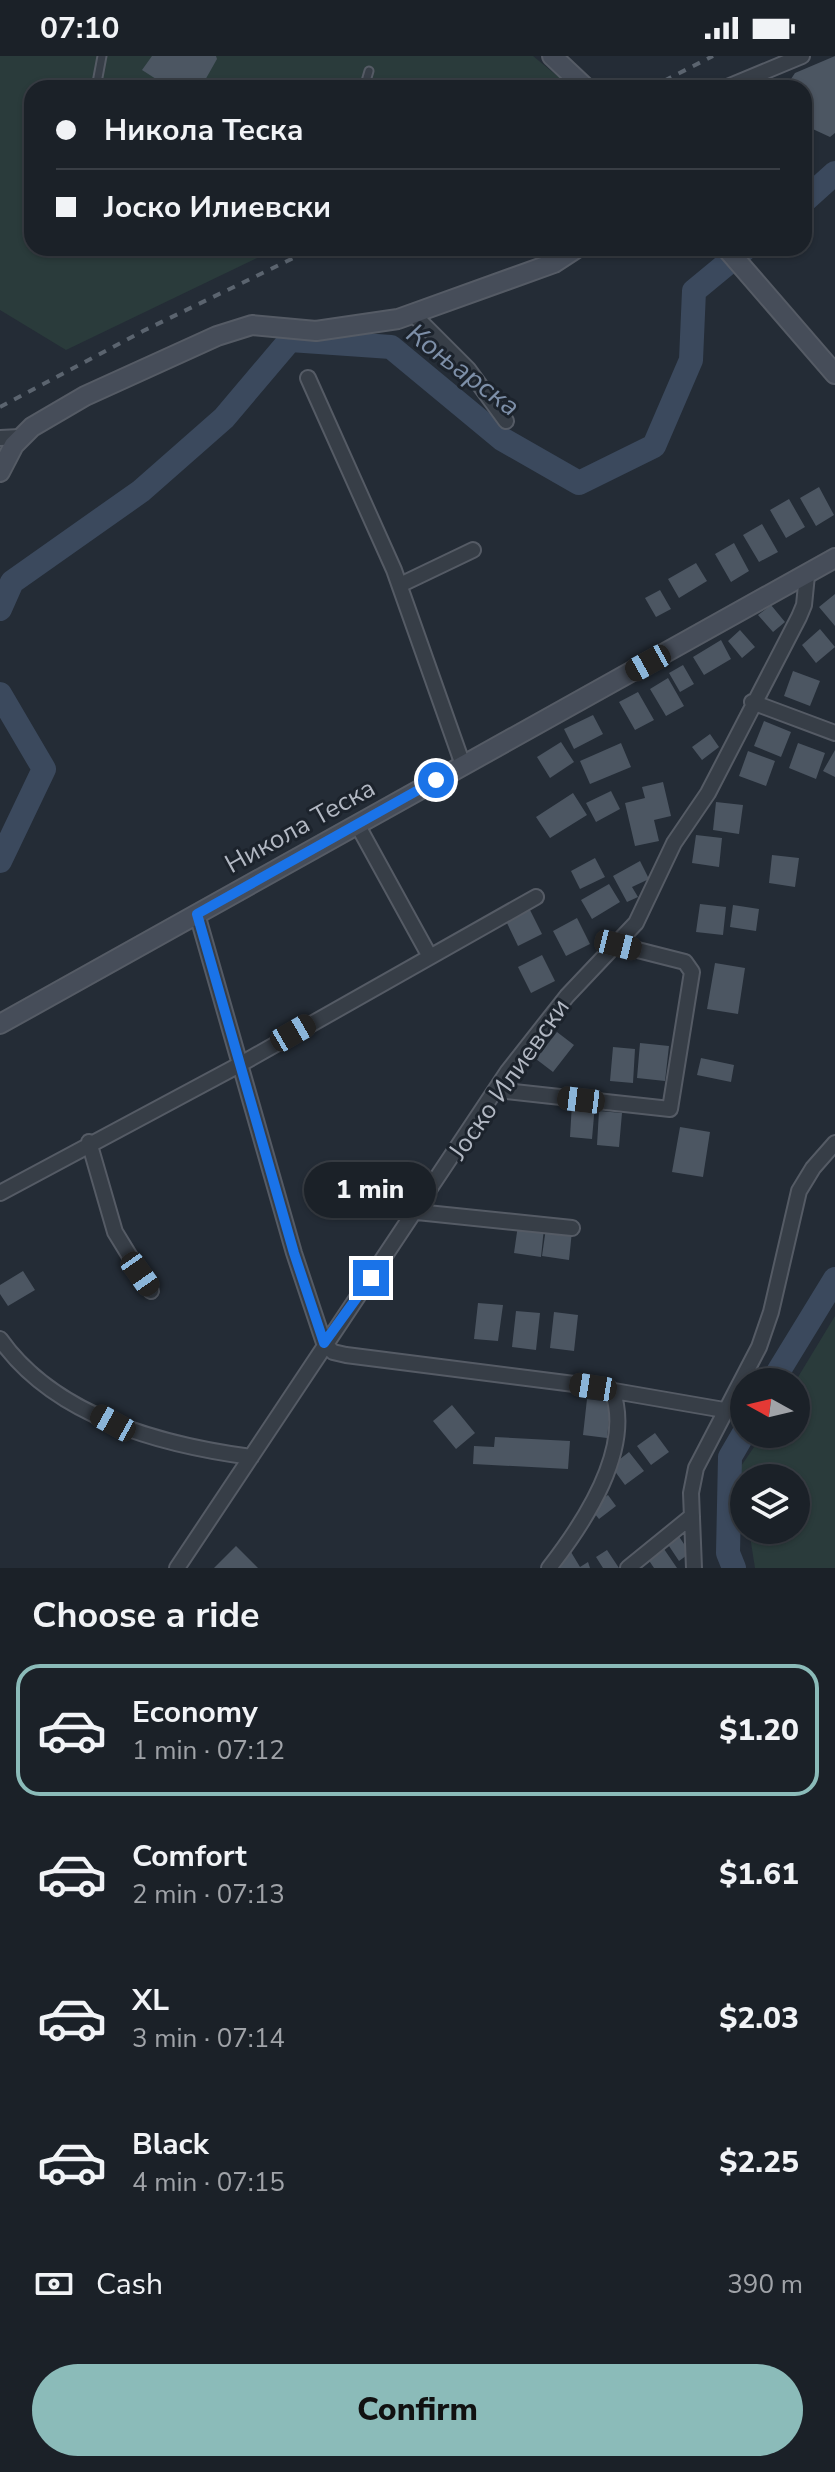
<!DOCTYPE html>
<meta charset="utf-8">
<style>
:root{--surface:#1b2128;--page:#242930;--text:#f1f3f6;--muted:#a0a3a8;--line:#393e45;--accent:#8bbbb9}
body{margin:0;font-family:"Nunito Sans",sans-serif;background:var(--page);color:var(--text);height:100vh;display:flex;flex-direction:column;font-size:30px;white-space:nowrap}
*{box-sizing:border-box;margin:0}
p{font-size:26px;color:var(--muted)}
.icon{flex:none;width:44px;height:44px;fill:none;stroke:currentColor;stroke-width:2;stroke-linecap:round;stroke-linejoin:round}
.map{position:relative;height:1512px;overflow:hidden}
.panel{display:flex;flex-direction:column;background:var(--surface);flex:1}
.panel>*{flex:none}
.hud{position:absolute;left:24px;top:24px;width:788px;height:176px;border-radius:24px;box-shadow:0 2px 6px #0004,0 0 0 2px var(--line);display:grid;align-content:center;height:176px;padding:0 32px;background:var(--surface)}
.needle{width:52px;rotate:278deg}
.buttons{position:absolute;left:730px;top:1312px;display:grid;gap:16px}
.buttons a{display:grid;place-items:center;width:80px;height:80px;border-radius:50%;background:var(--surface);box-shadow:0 2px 6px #0004,0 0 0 2px var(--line);font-size:40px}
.end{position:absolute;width:36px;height:36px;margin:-18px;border:10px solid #1a73e8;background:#fff;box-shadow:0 0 0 4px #fff}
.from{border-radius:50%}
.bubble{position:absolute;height:56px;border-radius:28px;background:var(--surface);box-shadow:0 2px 6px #0004,0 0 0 2px var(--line);font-size:26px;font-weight:800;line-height:56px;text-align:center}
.car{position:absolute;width:24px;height:48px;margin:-24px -12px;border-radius:10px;box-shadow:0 0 6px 2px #0007;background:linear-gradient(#222 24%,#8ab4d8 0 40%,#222 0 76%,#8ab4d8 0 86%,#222 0)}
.hud b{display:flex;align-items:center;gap:28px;height:76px;font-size:30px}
.hud b+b{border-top:2px solid var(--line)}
.hud i{width:20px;height:20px;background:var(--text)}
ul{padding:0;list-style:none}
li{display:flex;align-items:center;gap:24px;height:132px;margin:0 16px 12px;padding:0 16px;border:4px solid transparent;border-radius:24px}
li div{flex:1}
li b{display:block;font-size:30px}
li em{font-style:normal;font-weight:800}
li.current{border-color:var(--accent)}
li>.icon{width:72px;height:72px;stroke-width:1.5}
h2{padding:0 32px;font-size:36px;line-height:96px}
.pay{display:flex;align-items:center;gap:20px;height:88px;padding:0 32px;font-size:30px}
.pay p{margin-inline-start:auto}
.primary-button{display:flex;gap:16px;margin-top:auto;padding:16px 32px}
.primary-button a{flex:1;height:92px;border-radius:48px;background:var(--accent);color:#111;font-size:32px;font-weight:800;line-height:92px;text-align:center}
.status{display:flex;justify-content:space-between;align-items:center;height:56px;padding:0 40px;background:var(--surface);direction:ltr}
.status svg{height:22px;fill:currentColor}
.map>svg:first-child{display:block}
.green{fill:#2a3b3b}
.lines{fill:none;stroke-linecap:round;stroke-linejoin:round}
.river{stroke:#3b495d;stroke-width:24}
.building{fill:#4c5662}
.lane-casing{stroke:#555b65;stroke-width:11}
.street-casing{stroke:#555b65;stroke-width:18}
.secondary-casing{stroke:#555b65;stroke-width:22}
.lane{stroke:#373e47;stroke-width:7}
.street{stroke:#373e47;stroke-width:14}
.secondary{stroke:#464d59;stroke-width:18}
.rail{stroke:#5b646f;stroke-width:4;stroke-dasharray:8 8;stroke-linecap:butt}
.route{stroke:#1a73e8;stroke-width:10}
.labels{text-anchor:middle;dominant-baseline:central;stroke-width:6;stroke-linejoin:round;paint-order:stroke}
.street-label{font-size:26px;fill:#b2b8c3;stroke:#1c232c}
.water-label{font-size:28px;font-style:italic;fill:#7d8fa8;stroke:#1c232c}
</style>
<div class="status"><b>07:10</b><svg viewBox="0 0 49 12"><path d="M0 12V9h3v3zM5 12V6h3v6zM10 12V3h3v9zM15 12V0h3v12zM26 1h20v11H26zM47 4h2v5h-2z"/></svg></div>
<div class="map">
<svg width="835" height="1512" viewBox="0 0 835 1512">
<rect width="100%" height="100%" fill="#242c36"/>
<path class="green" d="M0,0h533l39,32h-540v160h246l-212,102 -66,-40z
M835,1260v252h-80l-6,-38h47v-52h-52v21l-5,-30 24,-35h33l-1,-52z"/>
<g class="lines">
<path class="river" d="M804,145l31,-28
M0,553l12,-27 129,-91 83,-73 66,-78 101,7 111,92 77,44 75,-37 37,-86 3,-69 52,-43
M0,638l44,75 -44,92
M772,1326l63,-103
M734,1512l-6,-15 2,-96 14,-24"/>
</g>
<path class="building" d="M152,0h64l1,3 -13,23 -20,-3 -6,9h-8l-28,-18z
M835,0v77l-5,4 -26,-12v-37h-19l10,-15z
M819,431l15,28 -18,11 -16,-28z
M789,443l16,28 -19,11 -16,-28z
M762,468l16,28 -19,10 -16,-27z
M734,487l15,28 -18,11 -16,-28z
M696,507l11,18 -28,17 -11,-19z
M660,534l11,19 -15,8 -11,-19z
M835,538v32l-16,-19z
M771,549l14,17 -12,10 -15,-17z
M820,573l15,18 -19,16 -14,-18z
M740,574l15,17 -13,11 -14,-17z
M721,584l10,19 -27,16 -11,-18z
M683,609l11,19 -14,8 -11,-19z
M793,615l27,10 -10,25 -26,-10z
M668,622l16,28 -18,10 -16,-27z
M638,636l16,28 -19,10 -16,-28z
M593,659l10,19 -29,15 -10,-20z
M764,665l27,11 -10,25 -27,-11z
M710,678l9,13 -17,13 -10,-13z
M561,686l13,20 -24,16 -13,-21z
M621,687l10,24 -41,17 -10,-23z
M798,687l27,10 -9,26 -27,-11z
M835,694v27l-12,-6z
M748,695l27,10 -9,25 -27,-10z
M663,726l8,34 -17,4 5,21 -24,5 -10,-43 20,-5 -3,-11z
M611,735l9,18 -24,13 -10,-19z
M573,737l14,22 -37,23 -14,-21z
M716,746l27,3 -4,29 -26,-4z
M696,779l26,3 -3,29 -27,-4z
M772,799l27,3 -4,29 -26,-4z
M595,802l10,19 -25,12 -9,-18z
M640,805l9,18 -17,8 6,10 -11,5 -14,-26z
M609,828l11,18 -28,17 -11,-19z
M700,848l26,3 -3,28 -27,-3z
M733,849l26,4 -3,22 -26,-4z
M529,852l13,26 -24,12 -12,-25z
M577,862l13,26 -24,12 -13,-25z
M542,899l13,26 -24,12 -13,-26z
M715,907l30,5 -7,46 -31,-5z
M557,976l17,13 -21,27 -17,-13z
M640,987l29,3 -4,35 -28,-3z
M613,991l22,2 -2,34 -23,-2z
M701,1002l33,7 -3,17 -34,-7z
M572,1047l23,1 -3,35 -22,-2z
M599,1055l23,2 -3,34 -22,-2z
M680,1071l30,5 -7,45 -31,-5z
M518,1169l26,3 -3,29 -27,-4z
M546,1172l26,3 -3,29 -27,-4z
M23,1215l12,19 -27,16 -8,-12v-9z
M478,1247l25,2 -5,36 -24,-2z
M516,1255l24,2 -4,37 -24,-3z
M554,1256l24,3 -4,36 -24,-3z
M587,1343l24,3 -4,36 -24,-3z
M452,1349l23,28 -19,16 -23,-28z
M655,1377l14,19 -18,13 -14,-19z
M495,1381l75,4 -2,28 -95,-5 1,-18 20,1z
M629,1396l15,19 -19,14 -14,-19z
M608,1439l8,11 -17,13 -9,-11z
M678,1479l12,18 -11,8 -12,-18z
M236,1490l22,22h-44z
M664,1493l13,19h-23l-6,-9z
M607,1494l12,18h-16l-7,-11z
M571,1496l9,15 8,-5 2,6h-35l-1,-3z"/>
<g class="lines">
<defs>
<path id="lane" d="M96,32l6,-32
M364,32l5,-17"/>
<path id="street" d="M725,32l77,-32
M414,259l54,54 38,52
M308,322l86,192 69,195
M0,382l20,-1
M400,529l73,-35
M752,646l83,31
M357,768l72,131
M197,858l97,339 30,90 9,9 13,3 228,29 150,26
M497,1034l173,19 22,-137 -7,-10 -67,-17
M89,1086l26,90 36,59
M0,1137l239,-128 297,-168
M417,1156l155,16
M0,1283c55,78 161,106 251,118
M177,1512l331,-497 59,-75 69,-73 38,-80 34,-50 91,-176 5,-12 3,-30
M549,1512c35,-45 85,-119 63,-178
M628,1512l64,-52
M694,1512l-3,-75 5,-25 63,-121 12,-35 28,-121 14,-23 22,-25"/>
<path id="secondary" d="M552,0l34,32
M726,192l109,126
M0,416l14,-27 18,-18 53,-31 132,-60 35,-11 64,6 82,-12 156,-56 23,-15
M0,968l835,-466"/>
</defs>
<use href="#lane" class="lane-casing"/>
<use href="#street" class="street-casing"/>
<use href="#secondary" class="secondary-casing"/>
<use href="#lane" class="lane"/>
<use href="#street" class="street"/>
<use href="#secondary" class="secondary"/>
<path class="rail" d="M650,32l63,-32
M0,351l143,-76 171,-83"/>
</g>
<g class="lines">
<path class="route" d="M371,1222l-47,65 -30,-90 -97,-339 239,-134"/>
</g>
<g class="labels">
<g class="street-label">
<text transform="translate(300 770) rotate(-29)">Никола Теска</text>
<text transform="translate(509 1023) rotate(-55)">Јоско Илиевски</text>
</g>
<g class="water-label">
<text transform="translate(463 314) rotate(37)">Коњарска</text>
</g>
</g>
</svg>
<div class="buttons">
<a><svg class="needle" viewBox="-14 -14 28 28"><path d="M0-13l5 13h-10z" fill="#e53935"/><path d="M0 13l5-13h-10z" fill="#a0a3a8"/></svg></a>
<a><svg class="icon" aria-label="layers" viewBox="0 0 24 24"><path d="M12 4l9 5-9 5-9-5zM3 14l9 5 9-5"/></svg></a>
</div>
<i class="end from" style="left:436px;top:724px"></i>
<i class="end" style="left:371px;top:1222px"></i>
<div class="bubble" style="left:304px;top:1106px;width:132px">1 min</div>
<i class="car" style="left:648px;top:607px;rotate:241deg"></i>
<i class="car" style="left:618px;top:889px;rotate:104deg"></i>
<i class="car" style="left:293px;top:977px;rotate:60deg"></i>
<i class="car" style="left:581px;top:1044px;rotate:277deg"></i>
<i class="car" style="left:140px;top:1218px;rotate:145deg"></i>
<i class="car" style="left:593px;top:1331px;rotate:279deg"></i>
<i class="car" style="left:113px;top:1367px;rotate:299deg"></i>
<div class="hud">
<b><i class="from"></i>Никола Теска</b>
<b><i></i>Јоско Илиевски</b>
</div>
</div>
<section class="panel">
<h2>Choose a ride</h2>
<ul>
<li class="current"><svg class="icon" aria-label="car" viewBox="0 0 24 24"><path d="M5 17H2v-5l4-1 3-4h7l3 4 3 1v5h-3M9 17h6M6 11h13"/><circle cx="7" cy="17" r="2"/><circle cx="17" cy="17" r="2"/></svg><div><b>Economy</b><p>1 min · 07:12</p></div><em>$1.20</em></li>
<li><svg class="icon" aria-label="car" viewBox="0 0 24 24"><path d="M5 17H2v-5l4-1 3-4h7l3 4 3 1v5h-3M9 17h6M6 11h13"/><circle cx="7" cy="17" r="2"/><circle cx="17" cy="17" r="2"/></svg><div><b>Comfort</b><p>2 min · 07:13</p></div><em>$1.61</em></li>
<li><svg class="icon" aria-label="car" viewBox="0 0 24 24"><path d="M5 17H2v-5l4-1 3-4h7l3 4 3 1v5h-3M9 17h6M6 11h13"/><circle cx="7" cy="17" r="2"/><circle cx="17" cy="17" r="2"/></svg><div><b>XL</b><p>3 min · 07:14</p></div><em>$2.03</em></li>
<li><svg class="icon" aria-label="car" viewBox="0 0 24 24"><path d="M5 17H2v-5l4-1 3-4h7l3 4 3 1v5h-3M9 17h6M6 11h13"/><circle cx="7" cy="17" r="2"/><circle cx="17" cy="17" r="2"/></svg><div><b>Black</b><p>4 min · 07:15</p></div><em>$2.25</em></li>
</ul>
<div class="pay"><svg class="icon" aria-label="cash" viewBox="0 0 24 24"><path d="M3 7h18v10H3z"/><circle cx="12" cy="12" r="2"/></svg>Cash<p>390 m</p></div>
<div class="primary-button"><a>Confirm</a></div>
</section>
